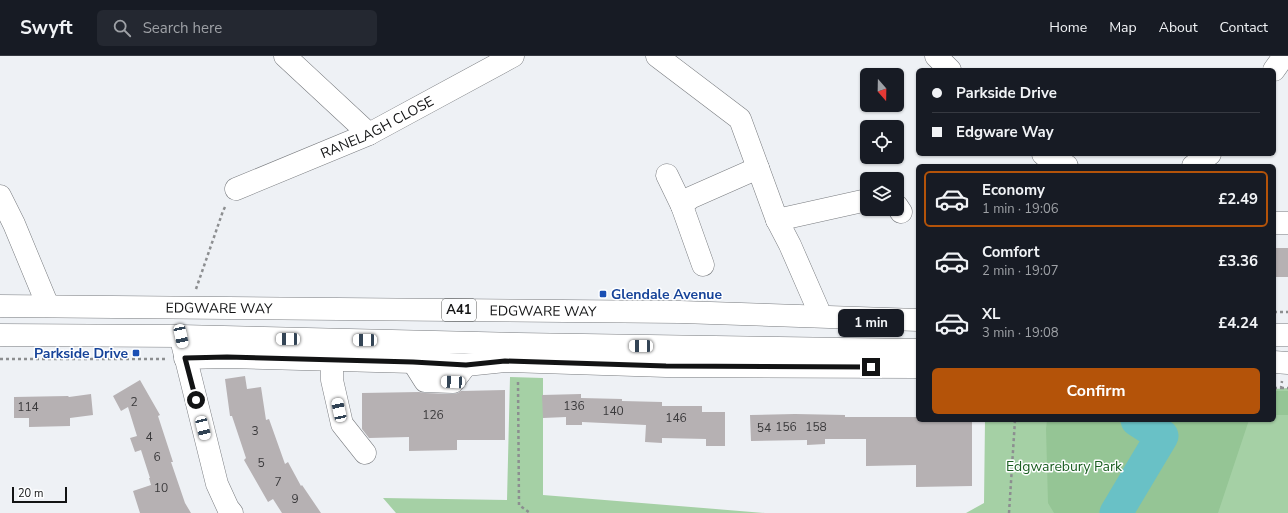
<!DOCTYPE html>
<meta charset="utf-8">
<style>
:root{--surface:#171b24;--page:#242831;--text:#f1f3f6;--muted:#9ea1a6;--line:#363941;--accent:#b45309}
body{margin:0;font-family:"Nunito Sans",sans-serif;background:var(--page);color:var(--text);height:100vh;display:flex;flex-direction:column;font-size:15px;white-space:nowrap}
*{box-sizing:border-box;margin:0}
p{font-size:13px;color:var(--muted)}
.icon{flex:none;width:22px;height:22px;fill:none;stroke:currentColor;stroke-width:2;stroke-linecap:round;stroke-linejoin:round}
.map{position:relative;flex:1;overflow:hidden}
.drawer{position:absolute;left:916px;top:108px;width:360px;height:258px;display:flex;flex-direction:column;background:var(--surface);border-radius:6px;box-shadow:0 1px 3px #0004}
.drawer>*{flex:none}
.top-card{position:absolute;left:916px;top:12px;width:360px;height:88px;border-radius:6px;box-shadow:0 1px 3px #0004;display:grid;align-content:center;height:88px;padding:0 16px;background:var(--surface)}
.needle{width:26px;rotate:160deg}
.controls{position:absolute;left:860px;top:12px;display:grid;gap:8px}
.controls a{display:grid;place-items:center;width:44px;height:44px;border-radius:6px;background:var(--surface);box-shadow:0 1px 3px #0004;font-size:20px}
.scale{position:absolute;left:12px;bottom:10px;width:55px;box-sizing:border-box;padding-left:4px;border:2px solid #121314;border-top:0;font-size:11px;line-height:14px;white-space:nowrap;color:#121314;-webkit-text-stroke:3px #fdfeff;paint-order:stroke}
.end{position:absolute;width:18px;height:18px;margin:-9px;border:5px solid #121314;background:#fff;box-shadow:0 0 0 2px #fff}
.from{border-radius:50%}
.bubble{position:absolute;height:28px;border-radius:6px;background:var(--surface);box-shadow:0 1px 3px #0004;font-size:13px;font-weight:700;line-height:28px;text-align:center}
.car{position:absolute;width:12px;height:24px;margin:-12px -6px;border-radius:5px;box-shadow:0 0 3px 1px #0007;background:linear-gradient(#fff 24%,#345 0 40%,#fff 0 76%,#345 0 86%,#fff 0)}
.top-card b{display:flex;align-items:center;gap:14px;height:38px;font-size:15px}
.top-card b+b{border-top:1px solid var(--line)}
.top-card i{width:10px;height:10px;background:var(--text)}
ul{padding:7px 0 0;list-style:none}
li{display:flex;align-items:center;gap:12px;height:56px;margin:0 8px 6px;padding:0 8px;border:2px solid transparent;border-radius:6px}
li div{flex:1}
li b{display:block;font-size:15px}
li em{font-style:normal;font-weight:700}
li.on{border-color:var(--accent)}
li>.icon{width:36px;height:36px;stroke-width:1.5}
.cta{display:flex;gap:8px;margin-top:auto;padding:8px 16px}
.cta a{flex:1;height:46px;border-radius:6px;background:var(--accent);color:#fff;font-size:16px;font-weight:700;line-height:46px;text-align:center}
header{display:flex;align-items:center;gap:24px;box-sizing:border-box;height:56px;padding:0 20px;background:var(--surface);border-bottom:1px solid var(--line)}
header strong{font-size:19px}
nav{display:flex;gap:22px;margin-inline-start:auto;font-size:14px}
.search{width:280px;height:36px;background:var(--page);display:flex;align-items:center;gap:10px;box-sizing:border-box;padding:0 14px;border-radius:6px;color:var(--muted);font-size:15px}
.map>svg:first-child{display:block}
.green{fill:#a5d0a5}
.forest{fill:#95c595}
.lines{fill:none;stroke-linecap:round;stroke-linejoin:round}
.river{stroke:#69c1c6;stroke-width:33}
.building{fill:#b6b1b3}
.minor-casing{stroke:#787b7f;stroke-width:23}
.highway-casing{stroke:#787b7f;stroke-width:23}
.path{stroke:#8c8e90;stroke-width:2.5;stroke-dasharray:3 3;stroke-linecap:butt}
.minor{stroke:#fff;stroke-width:22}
.highway{stroke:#fff;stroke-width:22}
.route{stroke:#121314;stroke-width:5}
.transit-dot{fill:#1a4fb4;stroke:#fdfeff;stroke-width:1.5}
.labels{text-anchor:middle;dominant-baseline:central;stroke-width:3;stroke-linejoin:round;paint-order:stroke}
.number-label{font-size:12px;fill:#3b3a3c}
.shield{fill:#fdfeff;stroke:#585a5a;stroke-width:1}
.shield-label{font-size:13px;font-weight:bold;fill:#121314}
.street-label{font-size:14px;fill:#121314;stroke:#fdfeff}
.transit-label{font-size:14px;font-weight:bold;fill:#164399;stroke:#fdfeff;text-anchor:start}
.park-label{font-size:14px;fill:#1b5e21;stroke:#fdfeff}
</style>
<header>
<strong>Swyft</strong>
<div class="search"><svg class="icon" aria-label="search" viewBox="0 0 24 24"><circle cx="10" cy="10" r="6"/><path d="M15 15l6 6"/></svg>Search here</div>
<nav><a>Home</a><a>Map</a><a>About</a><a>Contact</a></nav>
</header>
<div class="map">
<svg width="1288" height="457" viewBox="0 0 1288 457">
<rect width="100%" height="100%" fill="#eef1f5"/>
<path class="green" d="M510,321l33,1v117l222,18h-369l-13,-15 124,2z
M1288,332v125h-322l18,-10 1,-83h289v-31z"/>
<path class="forest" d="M1274,335h14v24h-14z
M1047,364h202l-31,93h-164l-6,-10 -2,-74z"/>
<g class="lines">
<path class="river" d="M1116,457l46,-77 -25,-16"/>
</g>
<path class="building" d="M1274,192h14v29h-14z
M245,320l2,13 14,-2 5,33 3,-1 16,45 3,-2 13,24 1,-1 19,28h-39l-9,-14 -5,3 -24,-42 2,-2 -14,-42h-2l-5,-37z
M140,324l20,35 -2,1 15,46h-2l14,41 6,10h-51l-7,-22 18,-6 -2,-7h1l-9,-28 -6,2 -5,-14 7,-2 -9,-29 -7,4 -8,-15z
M505,334v50h-48v10l-48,1v-14l-40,1 -7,-9v-36l57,-1 6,1 28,1 5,-1 3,-2z
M91,338l2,21 -23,3v8l-41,1v-9h-15v-21l54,-1 1,1z
M581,338v4l41,1v2l40,1v4h40v6h23v34h-19v-7l-44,-1v5l-17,-1 1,-17 -64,-3v3h-16v-8l-23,1 -1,-23z
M795,358l50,1v2h73v3h54v66l-56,1v-22l-50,1v-27h-41v5l-18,1v-5l-56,1 -1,-26z"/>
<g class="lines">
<defs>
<g id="minor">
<path d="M285,0l84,78"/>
<path d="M657,0l83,63 37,101 13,25 31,71"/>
<path d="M936,0l14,14"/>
<path d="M1274,14l10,-14"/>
<path d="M1043,98l8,7 16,5"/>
<path d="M1193,110l17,-12"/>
<path d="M667,119l15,31"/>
<path id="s1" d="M236,133l133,-55 144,-78"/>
<path d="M0,140l14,28 34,82"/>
<path d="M897,150l4,6"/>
<path d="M777,164l90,-20"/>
<path d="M1274,167h14"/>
<path d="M703,209l-21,-59 8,-8 68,-30"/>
<path d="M182,287l35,141 11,24 4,5"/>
<path d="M185,302l42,-1 186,5 53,3 39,-4 161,5 252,1"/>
<path d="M332,305v19l10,44 23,29"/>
<path d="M413,306l12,19 28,1 13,-17"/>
</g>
<g id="highway">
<path id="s2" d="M0,250l680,6 238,8"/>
<path d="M0,279l181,1 337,8 400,6"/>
<path d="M1274,279h14"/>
<path d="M1274,306l14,1"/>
</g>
</defs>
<use href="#minor" class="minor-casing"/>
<use href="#highway" class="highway-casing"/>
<path class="path" d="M196,233l27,-78 3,-6
M1274,256h14
M0,303h165
M518,326l1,123 11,8
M1274,332h7l1,-7
M1281,332h7
M1009,457l6,-93"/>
<use href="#minor" class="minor"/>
<use href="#highway" class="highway"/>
</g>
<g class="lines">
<path class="route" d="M196,344l-11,-42 42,-1 186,5 53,3 39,-4 161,5 205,1"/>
</g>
<g class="transit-dot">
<rect x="599" y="234" width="8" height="8" rx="2"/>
<rect x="132" y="293" width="8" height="8" rx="2"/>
</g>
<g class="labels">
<g class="number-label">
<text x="134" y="346">2</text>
<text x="574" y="350">136</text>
<text x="28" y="351">114</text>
<text x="613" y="355">140</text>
<text x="433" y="359">126</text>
<text x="676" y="362">146</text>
<text x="786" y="371">156</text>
<text x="816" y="371">158</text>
<text x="764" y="372">54</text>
<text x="255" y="375">3</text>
<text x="149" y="381">4</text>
<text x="157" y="401">6</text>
<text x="261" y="407">5</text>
<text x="278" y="426">7</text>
<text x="161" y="432">10</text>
<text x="295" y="443">9</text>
</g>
<rect class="shield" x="442" y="243" width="34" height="22" rx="3"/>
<g class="shield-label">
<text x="459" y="254">A41</text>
</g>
<g class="street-label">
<text stroke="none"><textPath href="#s1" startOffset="154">RANELAGH CLOSE</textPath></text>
<text stroke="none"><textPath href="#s2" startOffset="219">EDGWARE WAY</textPath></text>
<text stroke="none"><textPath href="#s2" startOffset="543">EDGWARE WAY</textPath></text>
</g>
<g class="transit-label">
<text x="611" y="238">Glendale Avenue</text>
<text x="128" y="297" text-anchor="end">Parkside Drive</text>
</g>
<g class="park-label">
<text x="1064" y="410">Edgwarebury Park</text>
</g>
</g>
</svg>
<div class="controls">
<a><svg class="needle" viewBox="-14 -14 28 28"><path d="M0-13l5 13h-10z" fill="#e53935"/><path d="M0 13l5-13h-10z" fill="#9ea1a6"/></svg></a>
<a><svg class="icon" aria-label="locate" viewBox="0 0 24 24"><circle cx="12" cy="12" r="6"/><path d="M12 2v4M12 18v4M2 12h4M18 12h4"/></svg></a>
<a><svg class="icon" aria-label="layers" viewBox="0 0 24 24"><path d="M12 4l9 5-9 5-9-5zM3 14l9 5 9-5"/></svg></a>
</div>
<div class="scale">20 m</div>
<i class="end from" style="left:196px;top:344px"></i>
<i class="end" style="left:871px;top:311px"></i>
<div class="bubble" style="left:838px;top:253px;width:66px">1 min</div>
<i class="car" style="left:181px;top:280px;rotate:168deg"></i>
<i class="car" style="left:288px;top:283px;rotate:271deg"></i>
<i class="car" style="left:365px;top:284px;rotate:271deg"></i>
<i class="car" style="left:641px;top:290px;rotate:271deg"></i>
<i class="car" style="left:453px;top:326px;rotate:273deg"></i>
<i class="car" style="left:339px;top:354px;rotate:348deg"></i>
<i class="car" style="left:203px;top:372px;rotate:166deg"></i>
<div class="top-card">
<b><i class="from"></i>Parkside Drive</b>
<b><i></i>Edgware Way</b>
</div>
<section class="drawer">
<ul>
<li class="on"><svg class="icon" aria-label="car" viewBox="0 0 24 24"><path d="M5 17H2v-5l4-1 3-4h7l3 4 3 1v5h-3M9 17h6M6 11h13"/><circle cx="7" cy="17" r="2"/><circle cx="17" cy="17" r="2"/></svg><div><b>Economy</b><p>1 min · 19:06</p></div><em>£2.49</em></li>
<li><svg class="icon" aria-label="car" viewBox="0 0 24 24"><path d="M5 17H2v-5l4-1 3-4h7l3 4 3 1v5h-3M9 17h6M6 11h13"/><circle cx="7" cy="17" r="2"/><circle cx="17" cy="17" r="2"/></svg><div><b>Comfort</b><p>2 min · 19:07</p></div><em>£3.36</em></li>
<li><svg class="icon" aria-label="car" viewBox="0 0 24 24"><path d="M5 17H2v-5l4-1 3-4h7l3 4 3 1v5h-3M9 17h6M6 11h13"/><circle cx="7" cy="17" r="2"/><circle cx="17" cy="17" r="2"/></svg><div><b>XL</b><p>3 min · 19:08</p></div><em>£4.24</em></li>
</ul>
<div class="cta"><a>Confirm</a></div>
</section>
</div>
